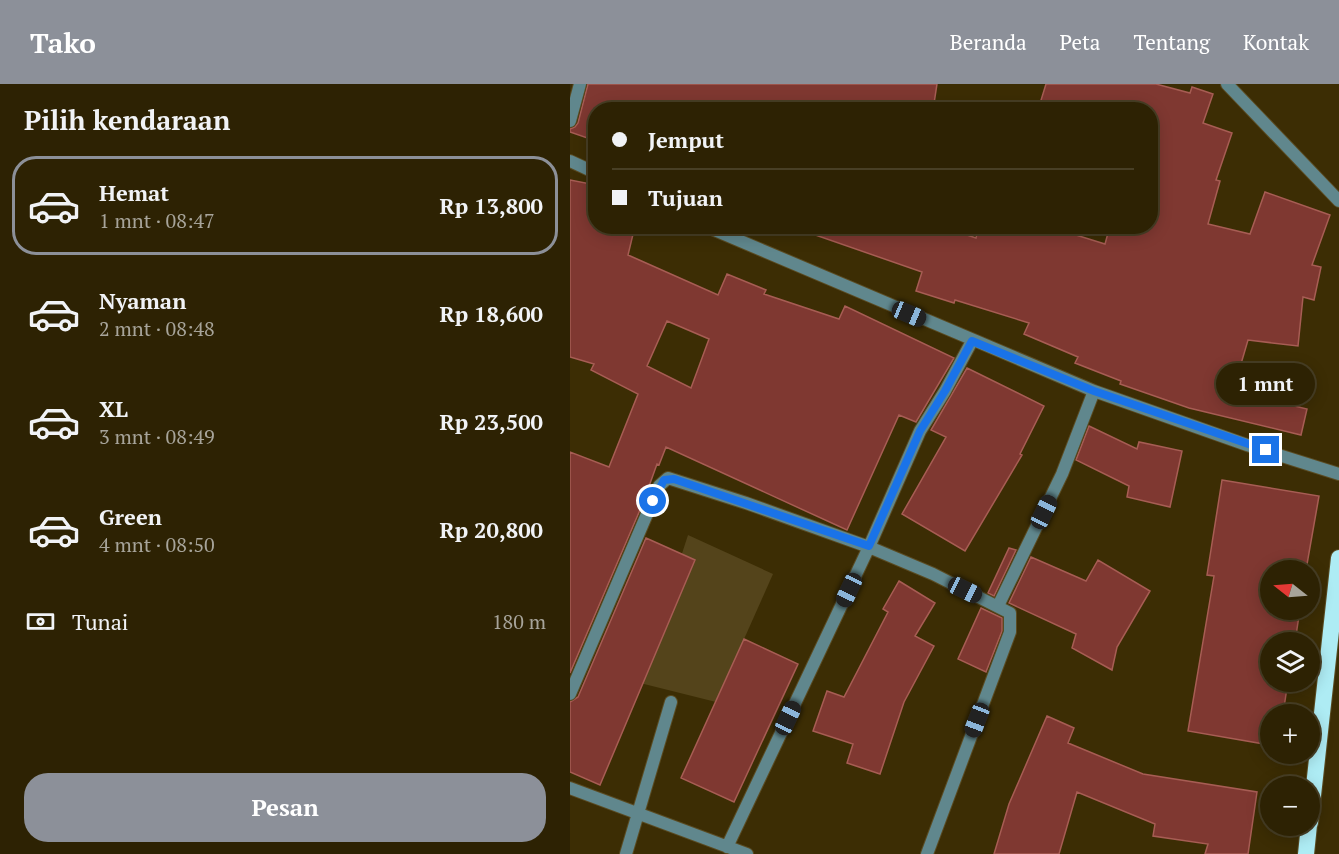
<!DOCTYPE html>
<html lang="id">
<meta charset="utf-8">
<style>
:root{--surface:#2d2203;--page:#352a0d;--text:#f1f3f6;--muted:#a7a49a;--line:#483f25;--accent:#8c9099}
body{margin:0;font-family:"PT Serif",serif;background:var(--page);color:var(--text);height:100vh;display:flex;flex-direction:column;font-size:22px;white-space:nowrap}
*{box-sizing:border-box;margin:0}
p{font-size:20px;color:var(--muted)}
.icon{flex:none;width:33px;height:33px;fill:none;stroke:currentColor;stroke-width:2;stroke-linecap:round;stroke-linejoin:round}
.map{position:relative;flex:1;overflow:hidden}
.drawer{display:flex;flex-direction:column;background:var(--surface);width:570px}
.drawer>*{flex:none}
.banner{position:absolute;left:18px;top:18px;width:570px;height:132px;border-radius:24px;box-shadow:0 3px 15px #0003,0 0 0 2px var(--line);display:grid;align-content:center;height:132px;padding:0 24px;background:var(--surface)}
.needle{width:39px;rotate:287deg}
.controls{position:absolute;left:690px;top:476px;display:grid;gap:12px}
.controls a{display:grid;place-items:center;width:60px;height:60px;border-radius:50%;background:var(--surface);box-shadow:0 3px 15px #0003,0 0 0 2px var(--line);font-size:30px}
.end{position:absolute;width:27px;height:27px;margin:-14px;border:8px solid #1a73e8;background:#fff;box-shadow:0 0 0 3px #fff}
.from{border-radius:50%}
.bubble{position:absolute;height:42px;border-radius:21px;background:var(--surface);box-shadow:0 3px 15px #0003,0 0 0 2px var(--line);font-size:20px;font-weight:700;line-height:42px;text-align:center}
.car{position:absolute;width:18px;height:36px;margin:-18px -9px;border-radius:8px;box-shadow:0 0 4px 2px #0007;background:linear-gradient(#222 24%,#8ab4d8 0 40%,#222 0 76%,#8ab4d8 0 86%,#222 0)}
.banner b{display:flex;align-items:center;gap:21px;height:57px;font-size:22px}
.banner b+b{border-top:2px solid var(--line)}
.banner i{width:15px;height:15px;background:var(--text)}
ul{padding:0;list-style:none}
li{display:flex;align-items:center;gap:18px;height:99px;margin:0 12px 9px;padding:0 12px;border:3px solid transparent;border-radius:24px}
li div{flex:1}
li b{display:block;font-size:22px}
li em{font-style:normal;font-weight:700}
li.active{border-color:var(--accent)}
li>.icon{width:54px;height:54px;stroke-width:1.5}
h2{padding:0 24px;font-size:27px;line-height:72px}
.pay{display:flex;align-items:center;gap:15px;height:66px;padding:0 24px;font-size:22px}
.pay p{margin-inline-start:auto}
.cta{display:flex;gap:12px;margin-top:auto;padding:12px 24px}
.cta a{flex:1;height:69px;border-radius:24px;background:var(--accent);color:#fff;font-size:24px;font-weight:700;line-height:69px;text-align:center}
header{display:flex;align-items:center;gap:36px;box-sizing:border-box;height:84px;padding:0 30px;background:var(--accent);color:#fff}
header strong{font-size:28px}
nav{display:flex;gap:33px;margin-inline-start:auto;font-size:21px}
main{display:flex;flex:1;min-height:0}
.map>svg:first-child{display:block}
.green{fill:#54441b}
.building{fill:#7f3831;stroke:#a75d54;stroke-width:1.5;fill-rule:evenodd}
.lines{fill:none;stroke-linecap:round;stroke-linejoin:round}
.minor-casing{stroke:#5a4b22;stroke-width:14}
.trunk-casing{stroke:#5a4b22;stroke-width:18}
.minor{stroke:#60878d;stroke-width:12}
.trunk{stroke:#aeecf4;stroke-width:16}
.route{stroke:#1a73e8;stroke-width:8}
</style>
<header>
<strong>Tako</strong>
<nav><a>Beranda</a><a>Peta</a><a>Tentang</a><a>Kontak</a></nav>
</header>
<main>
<section class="drawer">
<h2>Pilih kendaraan</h2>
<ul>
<li class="active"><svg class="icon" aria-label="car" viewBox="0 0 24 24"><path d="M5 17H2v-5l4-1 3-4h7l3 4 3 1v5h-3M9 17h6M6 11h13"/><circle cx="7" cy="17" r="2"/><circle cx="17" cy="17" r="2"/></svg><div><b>Hemat</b><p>1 mnt · 08:47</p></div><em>Rp 13,800</em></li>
<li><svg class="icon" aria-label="car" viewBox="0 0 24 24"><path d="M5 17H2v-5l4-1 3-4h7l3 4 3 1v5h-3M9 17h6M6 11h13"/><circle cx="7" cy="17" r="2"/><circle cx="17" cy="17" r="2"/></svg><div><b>Nyaman</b><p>2 mnt · 08:48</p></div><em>Rp 18,600</em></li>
<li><svg class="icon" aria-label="car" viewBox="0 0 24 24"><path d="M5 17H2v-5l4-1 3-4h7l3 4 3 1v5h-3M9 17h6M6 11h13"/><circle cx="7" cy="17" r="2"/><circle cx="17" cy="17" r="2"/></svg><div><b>XL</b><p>3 mnt · 08:49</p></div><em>Rp 23,500</em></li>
<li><svg class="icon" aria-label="car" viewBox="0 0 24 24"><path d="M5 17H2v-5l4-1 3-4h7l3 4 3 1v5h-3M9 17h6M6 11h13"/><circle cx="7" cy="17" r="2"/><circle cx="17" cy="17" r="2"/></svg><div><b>Green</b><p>4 mnt · 08:50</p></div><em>Rp 20,800</em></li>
</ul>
<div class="pay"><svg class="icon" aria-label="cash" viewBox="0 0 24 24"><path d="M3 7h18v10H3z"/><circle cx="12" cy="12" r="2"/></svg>Tunai<p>180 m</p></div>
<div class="cta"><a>Pesan</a></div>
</section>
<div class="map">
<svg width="769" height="770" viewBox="0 0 769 770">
<rect width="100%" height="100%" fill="#3c2d04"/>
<path class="green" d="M118,451l85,39 -57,128 -76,-19z"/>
<path class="building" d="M18,0h349l-4,26h-337v31l-26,-9v-3l5,-2 3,-4z
M476,0h110l34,9 2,-6 21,7 -10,29 29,10 -16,47 4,1 -12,43 42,10 15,-42 65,23 -18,50 9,2 -7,33 -11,-3 -5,49 -50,-6 -15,51 74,18 -6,26 -112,-27 -69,-24 1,-3 -46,-18 3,-6 -54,-23 5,-11 -74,-23 -1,3 -38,-12 6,-19 -121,-42 1,-4h138l36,12 3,-12h68l58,18 5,-18h40v-116h-26l-33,-9 -3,9h-50z
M0,96l26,5v41h39l-7,29 90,40 9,-21 39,16 -2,4 75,25 6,-13 109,52 -38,64 -17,-7 -52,115 -181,-83 -7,18 -2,-1 -14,39 -73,170v-221l39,15 29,-73 -47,-24 3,-6 -24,-7zM97,237l42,18 -18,49 -44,-22z
M397,284l77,38 -24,48 2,1 -57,96 -63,-37 44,-77 -15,-7z
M519,342l48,23 2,-7 43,9 -12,56 -43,-10 2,-11 -53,-26z
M652,396l97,16 -13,74h-36v39h30l-5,33h-25v39h18l-5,33h-13v31l-82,-14 26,-155 -7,-1z
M76,454l49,22 -95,225 -30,-13v-70l8,-5z
M439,464l7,2 -22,46 -6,-3z
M461,473l55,24 12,-21 52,31 -33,56 -5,23 -40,-22 4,-14 -67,-31z
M329,497l36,22 -20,33 19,10 -30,56 -24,72 -33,-11 6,-19 -40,-13 14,-40 17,6 44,-85 -5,-3z
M411,524l21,10v13l-16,41 -28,-13z
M174,555l54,25 -64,138 -53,-24z
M477,632l27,12 -6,15 75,31 114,18 -9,62h-43l3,-10 -55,-8 2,-12 -78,-32 -18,62h-65l15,-50z"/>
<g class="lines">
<defs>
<path id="minor" d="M657,0l112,117
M0,37l10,-37
M0,77l26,12
M135,142l389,165 153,54 92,29
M428,522l64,-132 32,-83
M0,610l89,-208 9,-8 78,25 123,44 64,27 77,39v19l-83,222
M0,704l177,66
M157,763l142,-300 51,-116 25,-40 27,-50
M56,770l45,-152"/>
<path id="trunk" d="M740,739l29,-265
M736,770l3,-29"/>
</defs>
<use href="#minor" class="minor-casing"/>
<use href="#trunk" class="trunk-casing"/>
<use href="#minor" class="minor"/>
<use href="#trunk" class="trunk"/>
</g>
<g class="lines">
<path class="route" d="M83,417l11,-21 10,-1 195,67 51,-115 25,-40 27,-50 122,50 172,59"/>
</g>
</svg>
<div class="controls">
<a><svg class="needle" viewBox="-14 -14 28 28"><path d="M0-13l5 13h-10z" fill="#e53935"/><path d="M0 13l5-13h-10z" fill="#a7a49a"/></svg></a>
<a><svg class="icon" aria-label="layers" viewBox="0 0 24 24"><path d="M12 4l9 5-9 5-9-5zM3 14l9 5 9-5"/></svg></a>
<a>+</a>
<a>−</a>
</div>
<i class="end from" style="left:83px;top:417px"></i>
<i class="end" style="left:696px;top:366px"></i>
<div class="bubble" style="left:646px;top:279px;width:99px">1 mnt</div>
<i class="car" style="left:339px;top:230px;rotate:113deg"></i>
<i class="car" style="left:474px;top:428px;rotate:26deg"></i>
<i class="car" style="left:279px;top:506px;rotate:205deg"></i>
<i class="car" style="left:395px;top:506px;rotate:116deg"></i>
<i class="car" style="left:218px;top:634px;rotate:25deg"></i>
<i class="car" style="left:407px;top:636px;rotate:201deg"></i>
<div class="banner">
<b><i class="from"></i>Jemput</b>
<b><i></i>Tujuan</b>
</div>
</div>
</main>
